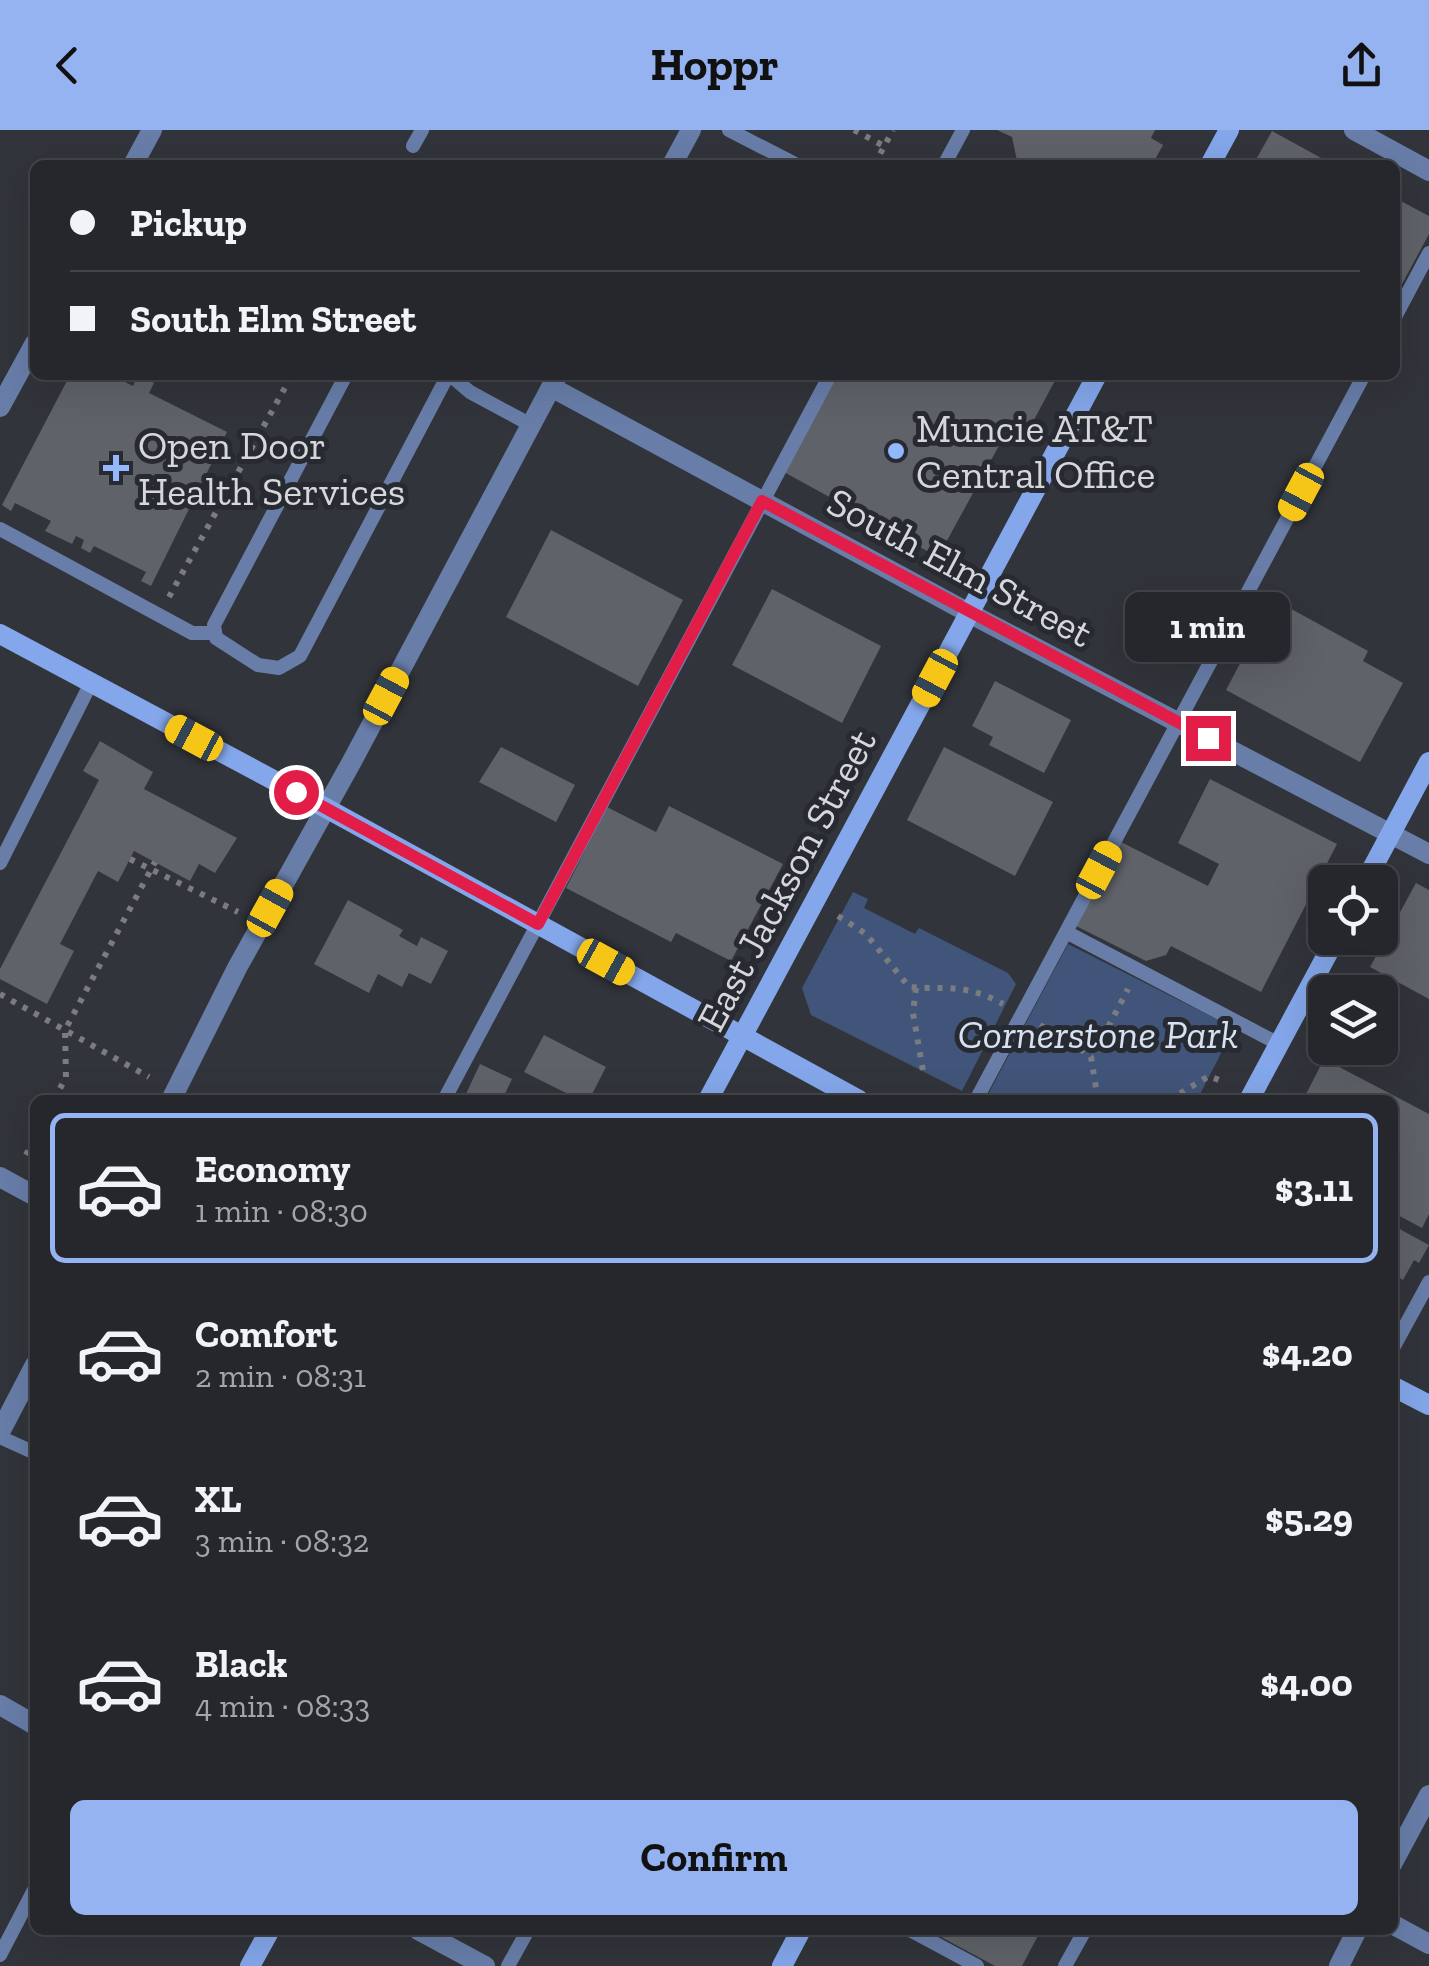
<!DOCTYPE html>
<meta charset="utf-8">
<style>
:root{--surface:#25272c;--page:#2d2f34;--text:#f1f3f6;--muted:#a3a5a9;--line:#424448;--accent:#95b2f1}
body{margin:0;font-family:"Zilla Slab",serif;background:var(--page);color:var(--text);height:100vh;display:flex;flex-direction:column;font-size:38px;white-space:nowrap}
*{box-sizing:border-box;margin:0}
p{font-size:32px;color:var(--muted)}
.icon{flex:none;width:55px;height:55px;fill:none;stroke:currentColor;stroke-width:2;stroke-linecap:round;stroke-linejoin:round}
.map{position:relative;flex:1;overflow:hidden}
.details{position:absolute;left:30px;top:965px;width:1368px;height:840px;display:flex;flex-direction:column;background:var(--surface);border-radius:15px;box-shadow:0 10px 40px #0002,0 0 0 2px var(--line)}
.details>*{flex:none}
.guide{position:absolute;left:30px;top:30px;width:1370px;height:220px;border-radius:15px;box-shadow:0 10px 40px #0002,0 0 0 2px var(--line);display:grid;align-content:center;height:220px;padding:0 40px;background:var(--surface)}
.controls{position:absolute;left:1308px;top:735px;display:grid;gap:20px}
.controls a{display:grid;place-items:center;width:90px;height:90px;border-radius:15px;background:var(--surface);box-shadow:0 10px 40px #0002,0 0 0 2px var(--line);font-size:50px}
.end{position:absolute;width:45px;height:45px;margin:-22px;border:12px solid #e11d48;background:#fff;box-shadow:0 0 0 5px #fff}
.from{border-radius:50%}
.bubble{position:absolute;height:70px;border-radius:15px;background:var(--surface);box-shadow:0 10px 40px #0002,0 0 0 2px var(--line);font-size:32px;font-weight:700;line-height:70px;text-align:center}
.car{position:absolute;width:30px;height:60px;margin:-30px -15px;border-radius:12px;box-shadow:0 0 8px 2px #0007;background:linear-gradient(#f5c518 24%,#345 0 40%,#f5c518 0 76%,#345 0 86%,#f5c518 0)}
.guide b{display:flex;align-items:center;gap:35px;height:95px;font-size:38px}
.guide b+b{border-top:2px solid var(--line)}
.guide i{width:25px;height:25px;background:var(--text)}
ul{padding:18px 0 0;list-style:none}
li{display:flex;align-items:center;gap:30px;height:150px;margin:0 20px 15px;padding:0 20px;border:5px solid transparent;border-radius:15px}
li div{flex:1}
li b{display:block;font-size:38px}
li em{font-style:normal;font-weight:700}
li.current{border-color:var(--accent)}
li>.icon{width:90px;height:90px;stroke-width:1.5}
.action{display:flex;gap:20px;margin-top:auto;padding:20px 40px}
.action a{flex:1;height:115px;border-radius:15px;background:var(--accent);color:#111;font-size:40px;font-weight:700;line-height:115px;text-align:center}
header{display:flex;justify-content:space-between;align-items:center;height:130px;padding:0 40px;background:var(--accent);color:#111;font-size:45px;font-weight:700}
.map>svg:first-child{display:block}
.green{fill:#41557a}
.building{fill:#5f6369}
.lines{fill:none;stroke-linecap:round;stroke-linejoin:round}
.path{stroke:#7a7c81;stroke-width:6;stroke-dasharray:5 8;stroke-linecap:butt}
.lane{stroke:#687ea9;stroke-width:14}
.street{stroke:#687ea9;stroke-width:20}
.secondary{stroke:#84a7eb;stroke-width:20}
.route{stroke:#e11d48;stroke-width:12}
.poi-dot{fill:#92b7fd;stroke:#272a30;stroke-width:4}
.labels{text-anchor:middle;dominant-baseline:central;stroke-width:10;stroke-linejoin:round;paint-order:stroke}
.poi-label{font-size:40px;fill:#d5d7db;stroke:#272a30;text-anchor:start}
.street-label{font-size:40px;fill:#d5d7db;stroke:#272a30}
.park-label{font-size:40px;font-style:italic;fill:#d8e1f2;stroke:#272a30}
</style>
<header><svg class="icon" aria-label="back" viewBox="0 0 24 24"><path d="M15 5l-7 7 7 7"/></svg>Hoppr<svg class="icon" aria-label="share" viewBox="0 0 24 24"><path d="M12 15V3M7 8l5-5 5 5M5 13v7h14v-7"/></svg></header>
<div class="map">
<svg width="1429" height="1836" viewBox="0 0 1429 1836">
<rect width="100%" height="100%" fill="#31343a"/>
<path class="green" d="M853,762l15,7 -4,9 51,26 4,-6 89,45 8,11 -54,107 -151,-76 -9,-27z
M1068,814l166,84 -37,72h-212z"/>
<path class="building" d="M997,0h158l-4,8 12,7 -11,20h-134l-6,-28z
M1272,1l62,34h-81z
M1395,68l34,18v18l-34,63z
M70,245h41l22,11 5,-11 16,8 -5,10 78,39 -76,154 -10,-5 5,-9 -52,-26 -4,7 -9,-5 3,-8 -8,-4 -4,8 -27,-13 6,-10 -36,-18 -4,8 -9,-6z
M837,245h221l-29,54 -16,-9 -75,137 -154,-85z
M551,400l132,70 -45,86 -132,-69z
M772,459l109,57 -39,77 -110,-58z
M1284,475l84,46 -5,10 40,22 -43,79 -134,-72 19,-36 10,6z
M995,551l76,39 -27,53 -55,-28 4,-8 -21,-11z
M100,611l53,31 -9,17 93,49 -22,35 -16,-9 -9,17 -56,-30 -16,31 -20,-11 -38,73 14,7 -27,53 -47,-25v-10l99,-189 -16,-9z
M501,617l74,38 -19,37 -77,-40z
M944,617l109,55 -38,74 -108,-56z
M1210,649l127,65 -76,148 -90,-46 -5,9 -20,6 -72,-36 43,-85 91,46 11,-22 -41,-21z
M669,676l114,58 -52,97 -55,-28 -5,9 -105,-54 41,-81 49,25z
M1416,753l13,7v109l-59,-32z
M348,770l55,30 -4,6 18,10 4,-9 27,14 -17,33 -22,-11 -7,14 -24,-13 -9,19 -55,-29z
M544,905l62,32 -17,33h-9l-56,-28z
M1324,929l105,55v100l-7,14 -30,-16v-112h-89z
M480,934l32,15 -10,21h-29l-8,-4z
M1392,1095l37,20 -10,18 -5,-3 -11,20 -11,-6z
M928,1800h113l-19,36h-27z"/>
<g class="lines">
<path class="path" d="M854,0l30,16
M874,35l19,-35
M169,467l123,-222
M130,729l108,53
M838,786l28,18 43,53c41,3 55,-4 94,17
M916,858l-3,25 10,58
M0,864l149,83
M1040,895l42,25
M54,970l12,-23 -1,-47 90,-168
M1098,970l-7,-43 -9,-7 22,-15 24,-46
M1169,970l40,-24 10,4
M26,1025l9,-17"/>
<path class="lane" d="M729,0l68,35
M413,16l9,-16
M944,35l19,-35
M1395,187l34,-64
M346,245l-132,250 2,13 42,27 21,3 21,-12 148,-281
M450,245l20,17 61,33
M0,399l192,104h23
M0,733l91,-180
M1066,802l213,112
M444,970l386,-725
M976,970l388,-725
M1392,1220l37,-68
M0,1307l35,16
M910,1800l67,36
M0,1825l35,-67
M508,1836l20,-36
M1065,1836l20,-36"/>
<path class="street" d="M1354,0l75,41
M133,35l19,-35
M672,35l19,-35
M551,257l418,226 460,241
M0,277l35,-64
M171,970l66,-132 113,-203 206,-387
M0,1047l35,19
M0,1302l35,-67
M0,1575l35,20
M1392,1734l37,-69
M1392,1794l37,20
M418,1800l67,36
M1339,1836l18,-36"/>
<path class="secondary" d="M1210,35l19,-35
M0,504l324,173 535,293
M1365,752l64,-120
M708,970l389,-725
M1249,970l87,-162
M1392,1256l37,19
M250,1836l20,-36
M782,1836l19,-36"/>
</g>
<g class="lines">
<path class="route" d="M296,662l242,132 224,-423 446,237"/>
</g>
<g class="poi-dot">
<circle cx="896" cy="321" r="10"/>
<path d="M111 323h10v10h10v10h-10v10h-10v-10h-10v-10h10z"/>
</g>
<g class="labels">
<g class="poi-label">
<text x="916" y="298">Muncie AT&amp;T<tspan x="916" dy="46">Central Office</tspan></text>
<text x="138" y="315">Open Door<tspan x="138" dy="46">Health Services</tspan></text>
</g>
<g class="street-label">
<text transform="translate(960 437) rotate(28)">South Elm Street</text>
<text transform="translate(786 750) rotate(-62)">East Jackson Street</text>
</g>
<g class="park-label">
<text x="1098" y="904">Cornerstone Park</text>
</g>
</g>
</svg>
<div class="controls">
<a><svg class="icon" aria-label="locate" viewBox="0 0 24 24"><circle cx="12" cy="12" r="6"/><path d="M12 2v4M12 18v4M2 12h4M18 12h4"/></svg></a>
<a><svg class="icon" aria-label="layers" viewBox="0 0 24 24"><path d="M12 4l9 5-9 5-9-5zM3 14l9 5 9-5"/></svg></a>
</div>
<i class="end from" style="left:296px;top:662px"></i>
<i class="end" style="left:1208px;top:608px"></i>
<div class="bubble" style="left:1125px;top:462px;width:165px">1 min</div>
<i class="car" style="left:1301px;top:362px;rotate:208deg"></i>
<i class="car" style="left:935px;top:548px;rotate:208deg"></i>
<i class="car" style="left:386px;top:566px;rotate:28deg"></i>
<i class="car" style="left:194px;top:608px;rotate:298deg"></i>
<i class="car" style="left:1099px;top:740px;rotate:28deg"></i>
<i class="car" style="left:270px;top:778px;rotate:29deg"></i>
<i class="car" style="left:606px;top:832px;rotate:119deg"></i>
<div class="guide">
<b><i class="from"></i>Pickup</b>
<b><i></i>South Elm Street</b>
</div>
<section class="details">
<ul>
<li class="current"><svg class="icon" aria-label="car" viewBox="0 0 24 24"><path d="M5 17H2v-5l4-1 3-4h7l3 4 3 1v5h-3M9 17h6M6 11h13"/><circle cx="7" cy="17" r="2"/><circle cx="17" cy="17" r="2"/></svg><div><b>Economy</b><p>1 min · 08:30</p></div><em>$3.11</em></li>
<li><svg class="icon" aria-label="car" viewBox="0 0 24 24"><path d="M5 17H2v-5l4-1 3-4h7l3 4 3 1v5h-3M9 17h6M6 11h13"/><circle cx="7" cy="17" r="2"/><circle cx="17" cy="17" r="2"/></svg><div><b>Comfort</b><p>2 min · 08:31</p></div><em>$4.20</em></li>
<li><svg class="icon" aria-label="car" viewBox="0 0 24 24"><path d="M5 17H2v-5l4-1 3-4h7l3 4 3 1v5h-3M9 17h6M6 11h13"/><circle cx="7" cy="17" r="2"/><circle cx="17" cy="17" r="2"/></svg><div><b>XL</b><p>3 min · 08:32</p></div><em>$5.29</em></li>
<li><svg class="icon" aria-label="car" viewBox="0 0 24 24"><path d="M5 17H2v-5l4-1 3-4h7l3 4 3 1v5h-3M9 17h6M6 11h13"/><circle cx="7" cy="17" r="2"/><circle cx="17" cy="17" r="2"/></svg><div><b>Black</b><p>4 min · 08:33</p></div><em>$4.00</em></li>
</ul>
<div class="action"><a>Confirm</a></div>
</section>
</div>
